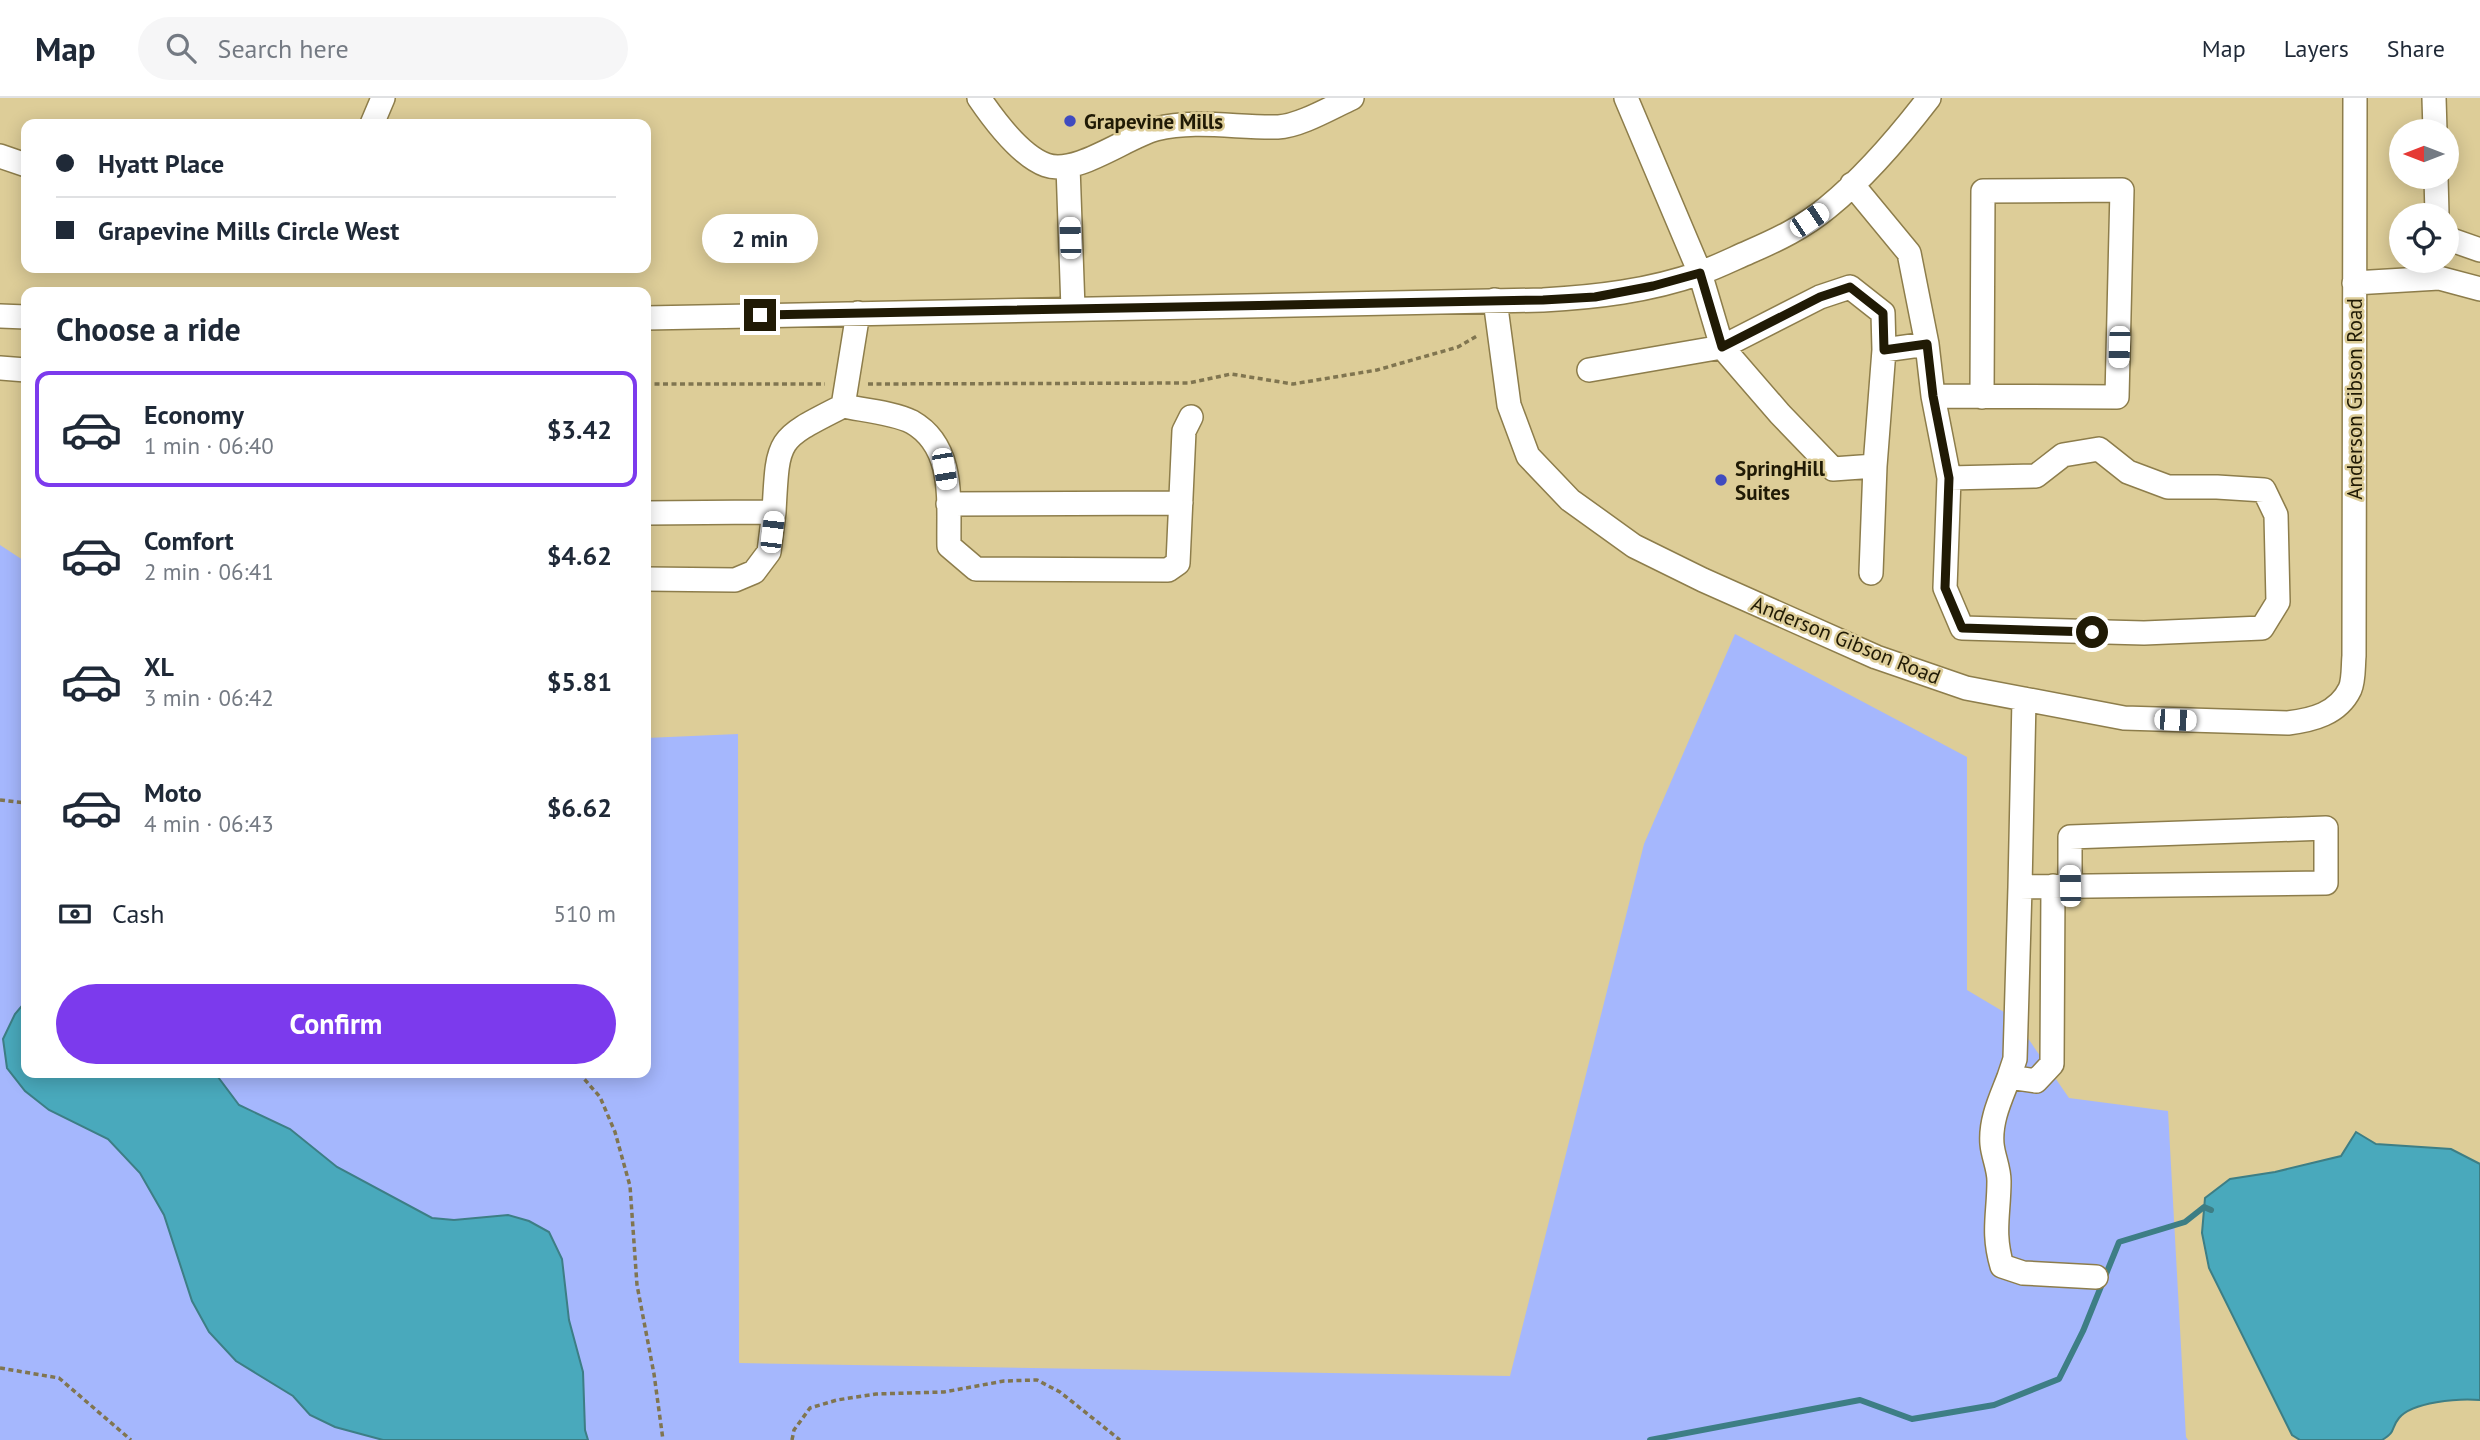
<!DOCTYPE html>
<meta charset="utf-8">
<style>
:root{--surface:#fff;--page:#f6f6f7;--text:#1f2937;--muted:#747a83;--line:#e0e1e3;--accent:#7c3aed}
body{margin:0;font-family:"PT Sans",sans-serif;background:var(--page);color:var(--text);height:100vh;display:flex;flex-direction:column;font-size:26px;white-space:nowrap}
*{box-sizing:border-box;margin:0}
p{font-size:23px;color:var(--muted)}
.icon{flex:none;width:38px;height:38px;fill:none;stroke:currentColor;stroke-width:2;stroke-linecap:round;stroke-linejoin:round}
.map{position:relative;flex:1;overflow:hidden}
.side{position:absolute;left:21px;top:189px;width:630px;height:791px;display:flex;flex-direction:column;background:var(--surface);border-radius:14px;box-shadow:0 4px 18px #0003}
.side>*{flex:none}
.banner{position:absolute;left:21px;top:21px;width:630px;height:154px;border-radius:14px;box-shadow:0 4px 18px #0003;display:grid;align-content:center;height:154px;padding:0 35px;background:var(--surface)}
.needle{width:46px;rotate:270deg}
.tools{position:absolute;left:2389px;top:21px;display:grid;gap:14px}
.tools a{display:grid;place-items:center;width:70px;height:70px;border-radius:50%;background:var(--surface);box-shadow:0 4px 18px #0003;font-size:35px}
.end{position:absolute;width:32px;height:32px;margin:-16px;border:9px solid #201a05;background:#fff;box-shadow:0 0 0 4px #fff}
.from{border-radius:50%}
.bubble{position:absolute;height:49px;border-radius:24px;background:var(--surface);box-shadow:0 4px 18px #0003;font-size:23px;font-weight:600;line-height:49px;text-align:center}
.car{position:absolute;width:21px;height:42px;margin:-21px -10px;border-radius:9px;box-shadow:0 0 5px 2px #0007;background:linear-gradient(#fff 24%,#345 0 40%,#fff 0 76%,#345 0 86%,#fff 0)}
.banner b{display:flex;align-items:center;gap:24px;height:66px;font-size:26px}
.banner b+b{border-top:2px solid var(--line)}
.banner i{width:18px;height:18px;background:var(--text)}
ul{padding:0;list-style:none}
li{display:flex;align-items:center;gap:21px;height:116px;margin:0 14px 10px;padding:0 21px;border:4px solid transparent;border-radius:14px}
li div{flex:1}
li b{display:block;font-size:26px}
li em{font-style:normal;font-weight:600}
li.active{border-color:var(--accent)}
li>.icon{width:63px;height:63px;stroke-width:1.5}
h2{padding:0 35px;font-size:32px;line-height:84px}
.pay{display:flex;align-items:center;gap:18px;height:77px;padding:0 35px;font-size:26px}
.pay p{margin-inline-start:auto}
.action{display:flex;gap:14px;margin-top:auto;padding:14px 35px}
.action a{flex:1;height:80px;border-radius:42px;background:var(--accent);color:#fff;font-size:28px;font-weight:600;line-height:80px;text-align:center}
header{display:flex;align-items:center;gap:42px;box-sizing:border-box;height:98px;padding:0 35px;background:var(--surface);border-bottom:2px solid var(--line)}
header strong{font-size:33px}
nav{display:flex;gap:38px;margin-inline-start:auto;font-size:24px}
.search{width:490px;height:63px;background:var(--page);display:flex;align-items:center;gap:18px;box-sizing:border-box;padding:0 24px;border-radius:38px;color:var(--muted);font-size:26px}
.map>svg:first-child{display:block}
.green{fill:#a5b7fd}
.water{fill:#49a9bc;stroke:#3d7e85;stroke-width:2}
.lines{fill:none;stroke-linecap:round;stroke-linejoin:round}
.stream{stroke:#3d7e85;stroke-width:6}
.minor-casing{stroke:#8d7d4b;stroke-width:26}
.path{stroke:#807550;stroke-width:3.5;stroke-dasharray:5 3.5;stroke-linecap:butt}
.minor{stroke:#fff;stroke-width:23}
.route{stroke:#201a05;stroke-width:9}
.poi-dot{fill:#404bbf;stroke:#ddcd98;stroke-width:2.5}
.labels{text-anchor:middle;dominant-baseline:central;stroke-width:5;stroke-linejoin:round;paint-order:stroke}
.poi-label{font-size:21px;font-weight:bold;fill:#201a05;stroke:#ddcd98;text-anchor:start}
.street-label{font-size:21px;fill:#201a05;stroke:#ddcd98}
</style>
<header>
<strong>Map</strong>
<div class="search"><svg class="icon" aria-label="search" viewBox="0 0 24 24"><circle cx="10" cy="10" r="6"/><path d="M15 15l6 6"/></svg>Search here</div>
<nav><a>Map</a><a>Layers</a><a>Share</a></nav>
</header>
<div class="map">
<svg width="2480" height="1342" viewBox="0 0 2480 1342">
<rect width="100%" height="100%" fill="#ddcd98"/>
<path class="green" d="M0,447l26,17v511h620v-335l92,-4 1,629 771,13 134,-532 91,-210 232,123v233l47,28 55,80 99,13 18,326 2,3h-2188z"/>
<path class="water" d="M26,903v72h189l24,32 51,24 47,38 95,51 22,2 54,-5 21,6 20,11 13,27 7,61 14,52 2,58 3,10h-205l-48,-13 -25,-12 -17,-19 -57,-35 -27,-29 -17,-31 -28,-86 -24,-42 -32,-34 -59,-29 -24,-19 -18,-23 -4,-29 12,-25z
M2356,1034l20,12 75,5 29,15v236c-21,-2 -68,2 -81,18 -9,11 -2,13 -17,22h-82l-8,-5 -83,-167 -7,-35 3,-35 25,-19 45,-7 66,-16z"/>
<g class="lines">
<path class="stream" d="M1650,1342l210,-40 52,19 82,-14 65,-26 24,-48 36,-89 66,-20 19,-15 7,3"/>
<defs>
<path id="minor" d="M979,0c15,22 42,58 67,67 30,11 80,-28 110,-36 39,-10 82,-1 122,-2 22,-1 54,-20 74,-29
M2434,0l1,33
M372,26l11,-26
M0,58l26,9
M1068,68l5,143
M2436,79l1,38
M1852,86l57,69 18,91 -43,6 -1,-37 -33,-26 -30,10 -98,50 58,67 53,55 42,-3 9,-116
M2446,140l34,12
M2354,185l85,-5 41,11
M1495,202l14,105 19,51 42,44 64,46 69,34 173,77 90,31 158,30 164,5c24,-3 50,-9 62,-34 4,-9 3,-23 4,-33l1,-558
M0,218l26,1
M646,220l897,-18c53,-3 106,-9 157,-27 17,-6 33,-14 49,-21 28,-12 55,-25 79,-45 38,-31 71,-70 101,-109
M1927,246l6,52 184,1 5,-207 -139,1 -1,206
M0,270l26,2
M1589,272l133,-23 -22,-74 -74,-175
M1933,298l16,82 87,-2 27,-21 36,-6 29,23 40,15h49l47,3 12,25 2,87 -16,26 -118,5 -182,-5 -17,-40 4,-110
M843,308l15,-93
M948,406l233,-1
M646,415l128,-1c4,-75 2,-72 69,-106 20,4 52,7 69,16 44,25 36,81 37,124l27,23 192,1 10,-7 6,-132 7,-14
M1871,475l4,-107
M646,481l89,1 19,-8 15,-20 5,-40
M2024,601l-4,188 306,-4v-55l-256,9v49
M2020,789l-5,172 -6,18 27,4 16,-17 1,-178
M2009,979c-8,21 -19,43 -17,67 1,12 7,24 7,37 0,33 -7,51 3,85l21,7 73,4"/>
</defs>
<use href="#minor" class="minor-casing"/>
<path class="path" d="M646,286h179
M868,286l321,-1 42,-9 62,10 84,-14 81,-23 19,-11
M0,702l26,3
M579,975l21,24 15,35 15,54 7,99 17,89 9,66
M0,1270l59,10 72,62
M792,1342l2,-10 16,-22 27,-8 39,-6 68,-2 60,-11 33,-1 23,12 60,48"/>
<use href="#minor" class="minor"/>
</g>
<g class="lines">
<path class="route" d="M760,217l783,-15 52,-3 58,-11 47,-13 22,74 98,-50 30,-10 33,26 1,37 43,-6 6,52 16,82 -4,110 17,40 130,4"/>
</g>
<g class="poi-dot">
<circle cx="1070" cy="23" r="7"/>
<circle cx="1721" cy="382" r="7"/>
</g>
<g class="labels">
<g class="poi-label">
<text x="1084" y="23">Grapevine Mills</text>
<text x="1735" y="370">SpringHill<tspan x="1735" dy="24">Suites</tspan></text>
</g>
<g class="street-label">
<text transform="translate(2354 301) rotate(-90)">Anderson Gibson Road</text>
<text transform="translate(1846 542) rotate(22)">Anderson Gibson Road</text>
</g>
</g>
</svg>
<div class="tools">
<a><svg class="needle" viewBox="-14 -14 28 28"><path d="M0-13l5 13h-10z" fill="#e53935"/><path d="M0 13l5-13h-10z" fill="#747a83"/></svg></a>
<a><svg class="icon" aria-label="locate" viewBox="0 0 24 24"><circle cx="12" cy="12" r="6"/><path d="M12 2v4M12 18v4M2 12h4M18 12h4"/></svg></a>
</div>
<i class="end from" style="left:2092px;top:534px"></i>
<i class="end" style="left:760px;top:217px"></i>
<div class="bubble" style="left:702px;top:116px;width:116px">2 min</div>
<i class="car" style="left:1809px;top:122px;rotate:56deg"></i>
<i class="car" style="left:1070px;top:140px;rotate:358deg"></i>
<i class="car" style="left:2119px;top:249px;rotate:182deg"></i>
<i class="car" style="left:944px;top:371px;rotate:170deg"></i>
<i class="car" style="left:772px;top:434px;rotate:7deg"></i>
<i class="car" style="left:2175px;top:622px;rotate:92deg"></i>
<i class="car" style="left:2070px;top:788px;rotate:359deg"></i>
<div class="banner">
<b><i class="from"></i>Hyatt Place</b>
<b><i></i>Grapevine Mills Circle West</b>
</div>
<section class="side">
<h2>Choose a ride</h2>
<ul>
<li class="active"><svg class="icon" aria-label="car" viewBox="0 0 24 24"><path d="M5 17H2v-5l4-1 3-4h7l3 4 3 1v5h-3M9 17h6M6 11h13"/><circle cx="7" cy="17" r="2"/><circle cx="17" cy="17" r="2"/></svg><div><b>Economy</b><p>1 min · 06:40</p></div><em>$3.42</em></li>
<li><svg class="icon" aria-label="car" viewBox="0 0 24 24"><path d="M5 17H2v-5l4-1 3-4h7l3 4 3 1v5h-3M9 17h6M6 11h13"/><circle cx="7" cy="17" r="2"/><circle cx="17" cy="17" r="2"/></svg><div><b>Comfort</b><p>2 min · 06:41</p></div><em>$4.62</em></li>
<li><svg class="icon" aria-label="car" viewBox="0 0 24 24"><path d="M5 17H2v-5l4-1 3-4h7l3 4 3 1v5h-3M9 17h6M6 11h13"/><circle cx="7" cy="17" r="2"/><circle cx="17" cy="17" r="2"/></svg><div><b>XL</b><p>3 min · 06:42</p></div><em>$5.81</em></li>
<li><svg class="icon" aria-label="car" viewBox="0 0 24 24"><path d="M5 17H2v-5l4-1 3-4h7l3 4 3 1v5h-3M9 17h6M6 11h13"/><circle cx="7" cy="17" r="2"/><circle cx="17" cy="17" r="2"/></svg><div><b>Moto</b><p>4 min · 06:43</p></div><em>$6.62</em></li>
</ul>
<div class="pay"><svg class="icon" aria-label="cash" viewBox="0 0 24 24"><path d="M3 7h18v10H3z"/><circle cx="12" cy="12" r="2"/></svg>Cash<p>510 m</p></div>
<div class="action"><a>Confirm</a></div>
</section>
</div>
